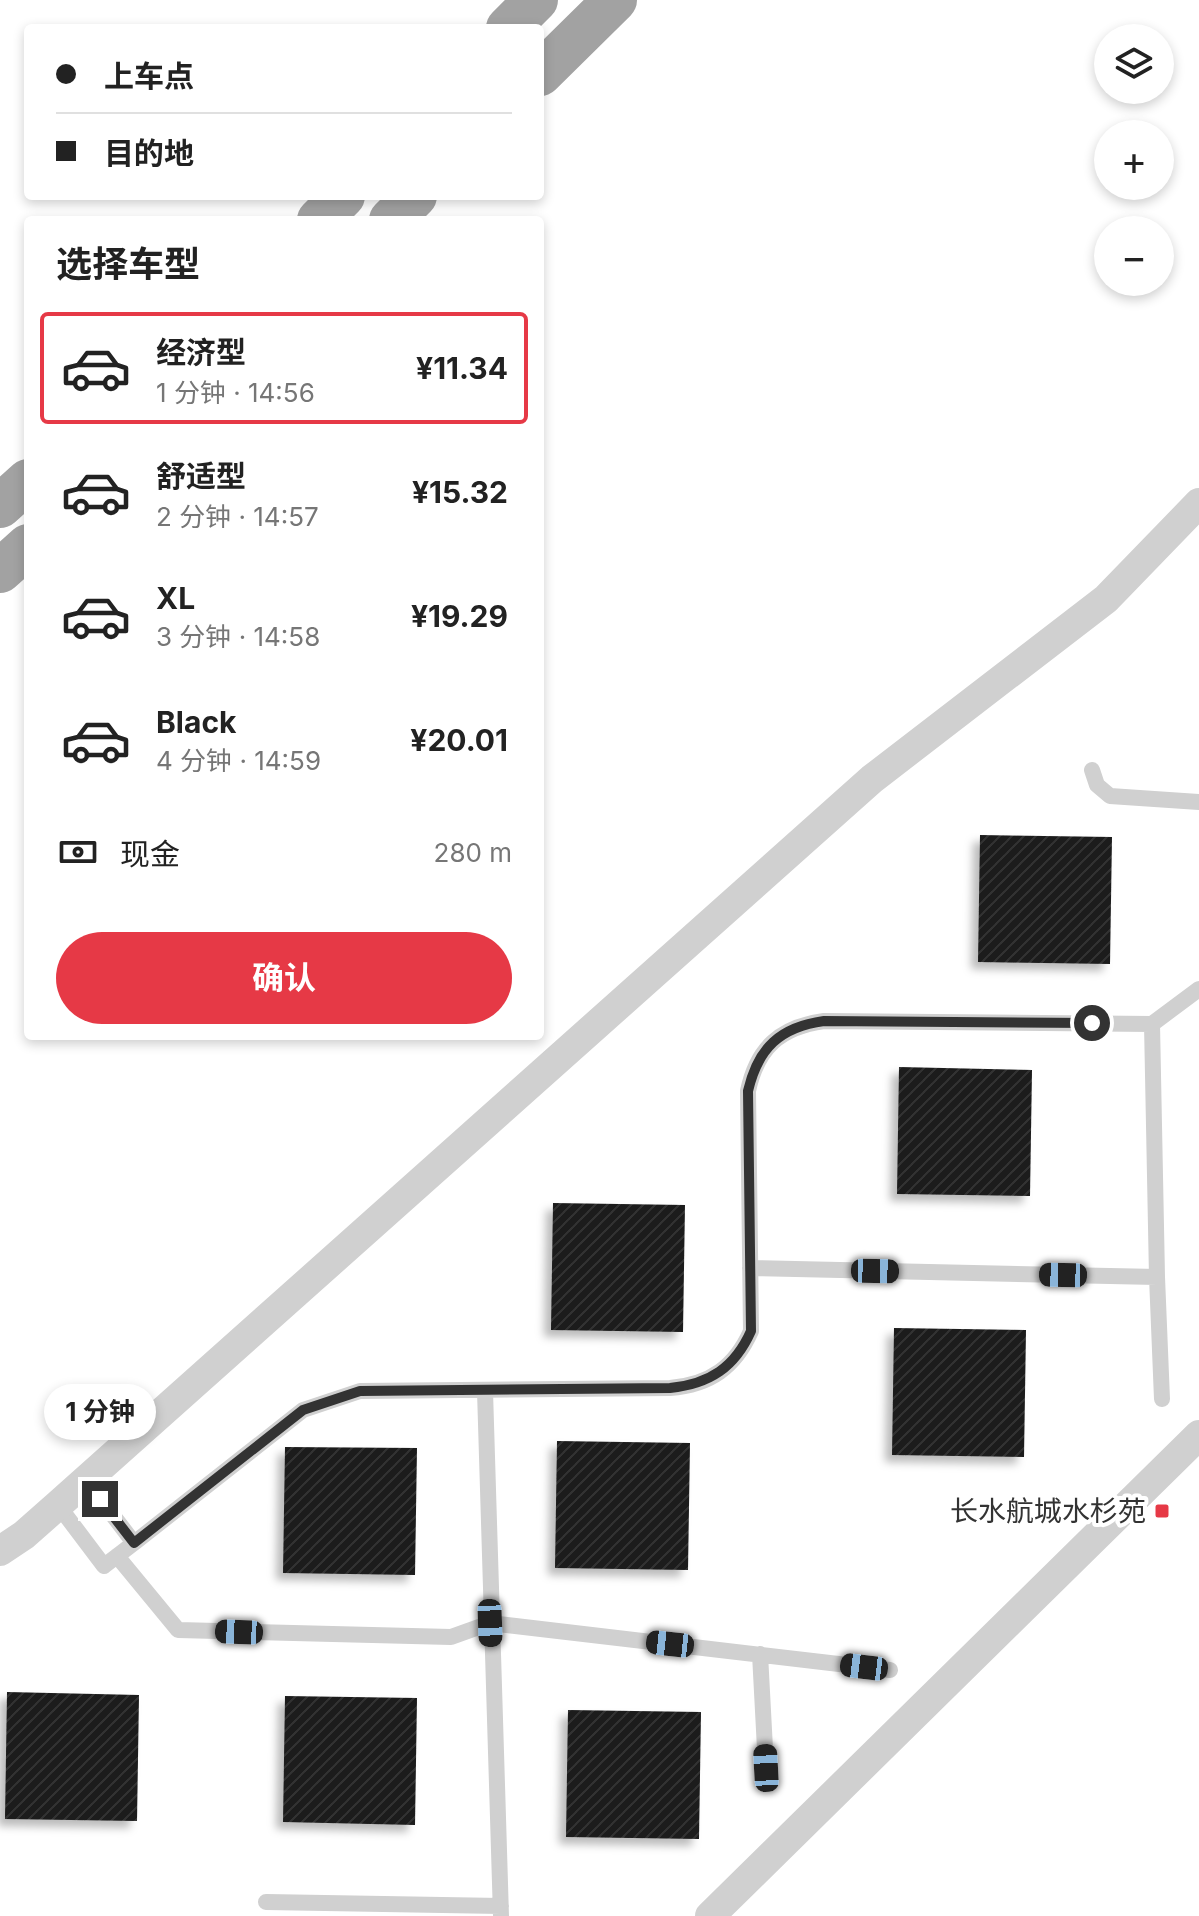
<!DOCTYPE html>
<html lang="zh">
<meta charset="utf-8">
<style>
:root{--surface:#fff;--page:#f6f6f6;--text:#222;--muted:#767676;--line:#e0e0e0;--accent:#e63946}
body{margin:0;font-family:Inter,"Noto Sans SC",sans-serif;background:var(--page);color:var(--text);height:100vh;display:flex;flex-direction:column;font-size:30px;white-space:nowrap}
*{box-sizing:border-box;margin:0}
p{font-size:26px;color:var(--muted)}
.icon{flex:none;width:44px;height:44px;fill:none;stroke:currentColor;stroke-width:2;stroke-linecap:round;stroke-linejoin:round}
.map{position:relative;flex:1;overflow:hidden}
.details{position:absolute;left:24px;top:216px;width:520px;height:824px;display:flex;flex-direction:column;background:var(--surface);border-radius:8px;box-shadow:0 4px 12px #0003}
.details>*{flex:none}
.guide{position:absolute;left:24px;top:24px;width:520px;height:176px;border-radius:8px;box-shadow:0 4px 12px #0003;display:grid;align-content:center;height:176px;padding:0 32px;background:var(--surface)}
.buttons{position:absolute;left:1094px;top:24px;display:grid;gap:16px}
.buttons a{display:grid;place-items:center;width:80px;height:80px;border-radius:50%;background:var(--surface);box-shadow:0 4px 12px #0003;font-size:40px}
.end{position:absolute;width:36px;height:36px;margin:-18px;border:10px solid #333;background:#fff;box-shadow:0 0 0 4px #fff}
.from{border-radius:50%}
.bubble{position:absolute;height:56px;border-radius:28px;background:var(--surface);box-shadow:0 4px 12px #0003;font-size:26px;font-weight:700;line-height:56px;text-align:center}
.car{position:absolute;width:24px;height:48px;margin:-24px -12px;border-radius:10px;box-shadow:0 0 6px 2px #0007;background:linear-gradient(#222 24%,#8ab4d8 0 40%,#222 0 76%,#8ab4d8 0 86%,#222 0)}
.guide b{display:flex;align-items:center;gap:28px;height:76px;font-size:30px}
.guide b+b{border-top:2px solid var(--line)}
.guide i{width:20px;height:20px;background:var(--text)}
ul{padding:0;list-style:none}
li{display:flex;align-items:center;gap:24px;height:112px;margin:0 16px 12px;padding:0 16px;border:4px solid transparent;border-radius:8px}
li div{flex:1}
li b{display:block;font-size:30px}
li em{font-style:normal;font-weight:700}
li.on{border-color:var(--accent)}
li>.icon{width:72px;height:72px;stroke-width:1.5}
h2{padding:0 32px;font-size:36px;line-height:96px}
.pay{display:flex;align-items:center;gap:20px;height:88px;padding:0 32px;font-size:30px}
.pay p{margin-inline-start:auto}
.primary-button{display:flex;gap:16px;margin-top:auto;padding:16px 32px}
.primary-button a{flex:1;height:92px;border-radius:48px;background:var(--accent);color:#fff;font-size:32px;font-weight:700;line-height:92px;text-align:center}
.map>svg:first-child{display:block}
.building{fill:url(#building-hatch);filter:url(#shadow)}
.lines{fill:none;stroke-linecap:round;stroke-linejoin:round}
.service{stroke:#d0d0d0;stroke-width:16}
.minor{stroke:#d0d0d0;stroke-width:30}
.trunk{stroke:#a2a2a2;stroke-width:44}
.route{stroke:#333;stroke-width:10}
.poi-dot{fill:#e63946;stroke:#fff;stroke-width:3}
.labels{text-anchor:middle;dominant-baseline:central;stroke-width:8;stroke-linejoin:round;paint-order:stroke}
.poi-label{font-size:28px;fill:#333;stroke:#fff;text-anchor:end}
</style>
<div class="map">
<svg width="1199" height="1916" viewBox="0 0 1199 1916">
<defs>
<pattern id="building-hatch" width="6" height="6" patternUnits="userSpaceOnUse" patternTransform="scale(2)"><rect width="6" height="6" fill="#1a1a1a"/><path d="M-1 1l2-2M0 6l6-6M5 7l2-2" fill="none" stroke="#333"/></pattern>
<filter id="shadow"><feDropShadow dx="-7" dy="7" stdDeviation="4" flood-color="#0004"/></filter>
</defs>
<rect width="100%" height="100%" fill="#fff"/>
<path class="building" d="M980,835l132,2 -2,127 -132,-2z
M899,1067l133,3 -2,126 -133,-2z
M553,1203l132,2 -2,127 -132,-2z
M894,1328l132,2 -2,127 -132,-2z
M557,1441l133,2 -2,127 -133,-2z
M285,1447l132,1 -2,127 -132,-2z
M7,1692l132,3 -2,126 -132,-2z
M285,1696l132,2 -2,127 -132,-3z
M568,1710l133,2 -2,127 -133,-2z"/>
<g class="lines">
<path class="service" d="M1092,770l5,15 13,11 89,6
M1152,1024l5,253 5,122
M750,1268l407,9
M485,1391l16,525
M58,1505l46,61 30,-23 -48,-63
M134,1543l169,-133 57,-19 310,-3c40,-3 65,-21 81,-57l-3,-240c9,-43 32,-64 76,-70l328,3 47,-35
M117,1556l61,74 273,7 39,-14 400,47
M760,1654l6,114
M266,1902l235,4"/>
<path class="minor" d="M0,1551l24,-16 34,-30 814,-726 234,-180 93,-96
M710,1916l489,-481"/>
<path class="trunk" d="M508,28l28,-28
M540,74l75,-74
M319,220l24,-24
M391,220l24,-24
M0,506l28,-25
M0,571l28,-25"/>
</g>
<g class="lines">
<path class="route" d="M100,1499l34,44 169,-133 57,-19 310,-3c40,-4 65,-21 81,-57l-3,-240c10,-43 32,-64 76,-70l268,2"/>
</g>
<rect class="poi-dot" x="1154" y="1503" width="16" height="16" rx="4"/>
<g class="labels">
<g class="poi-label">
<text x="1146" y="1511">长水航城水杉苑</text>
</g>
</g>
</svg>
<div class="buttons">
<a><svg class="icon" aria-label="layers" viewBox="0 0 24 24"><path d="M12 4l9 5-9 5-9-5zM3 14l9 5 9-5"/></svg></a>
<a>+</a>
<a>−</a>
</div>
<i class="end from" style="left:1092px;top:1023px"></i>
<i class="end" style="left:100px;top:1499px"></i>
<div class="bubble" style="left:44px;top:1384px;width:112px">1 分钟</div>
<i class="car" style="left:875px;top:1271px;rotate:91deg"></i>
<i class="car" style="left:1063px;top:1275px;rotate:271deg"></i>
<i class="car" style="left:490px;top:1623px;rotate:178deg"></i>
<i class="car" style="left:239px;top:1632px;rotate:272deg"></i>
<i class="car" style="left:670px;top:1644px;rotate:276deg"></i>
<i class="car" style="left:864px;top:1667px;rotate:277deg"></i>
<i class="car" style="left:766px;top:1768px;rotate:357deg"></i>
<div class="guide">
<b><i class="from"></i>上车点</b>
<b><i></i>目的地</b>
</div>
<section class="details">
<h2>选择车型</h2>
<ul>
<li class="on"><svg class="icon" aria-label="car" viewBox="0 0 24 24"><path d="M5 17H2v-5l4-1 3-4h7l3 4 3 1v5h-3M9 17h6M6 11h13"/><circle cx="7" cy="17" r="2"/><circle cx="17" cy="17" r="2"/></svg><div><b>经济型</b><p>1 分钟 · 14:56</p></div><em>¥11.34</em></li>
<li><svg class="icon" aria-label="car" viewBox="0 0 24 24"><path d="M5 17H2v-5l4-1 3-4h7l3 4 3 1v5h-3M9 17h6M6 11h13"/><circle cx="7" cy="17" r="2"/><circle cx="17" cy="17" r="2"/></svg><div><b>舒适型</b><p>2 分钟 · 14:57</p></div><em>¥15.32</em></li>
<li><svg class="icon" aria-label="car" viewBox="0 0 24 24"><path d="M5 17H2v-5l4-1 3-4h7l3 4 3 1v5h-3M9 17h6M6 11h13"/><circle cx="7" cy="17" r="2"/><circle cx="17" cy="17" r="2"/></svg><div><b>XL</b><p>3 分钟 · 14:58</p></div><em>¥19.29</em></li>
<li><svg class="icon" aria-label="car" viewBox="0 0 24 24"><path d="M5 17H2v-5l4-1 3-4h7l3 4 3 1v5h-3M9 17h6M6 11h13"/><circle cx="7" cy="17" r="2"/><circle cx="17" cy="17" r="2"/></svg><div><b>Black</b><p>4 分钟 · 14:59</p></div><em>¥20.01</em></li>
</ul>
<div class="pay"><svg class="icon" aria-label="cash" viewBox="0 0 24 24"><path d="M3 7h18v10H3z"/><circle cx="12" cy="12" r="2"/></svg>现金<p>280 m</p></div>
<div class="primary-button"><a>确认</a></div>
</section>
</div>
